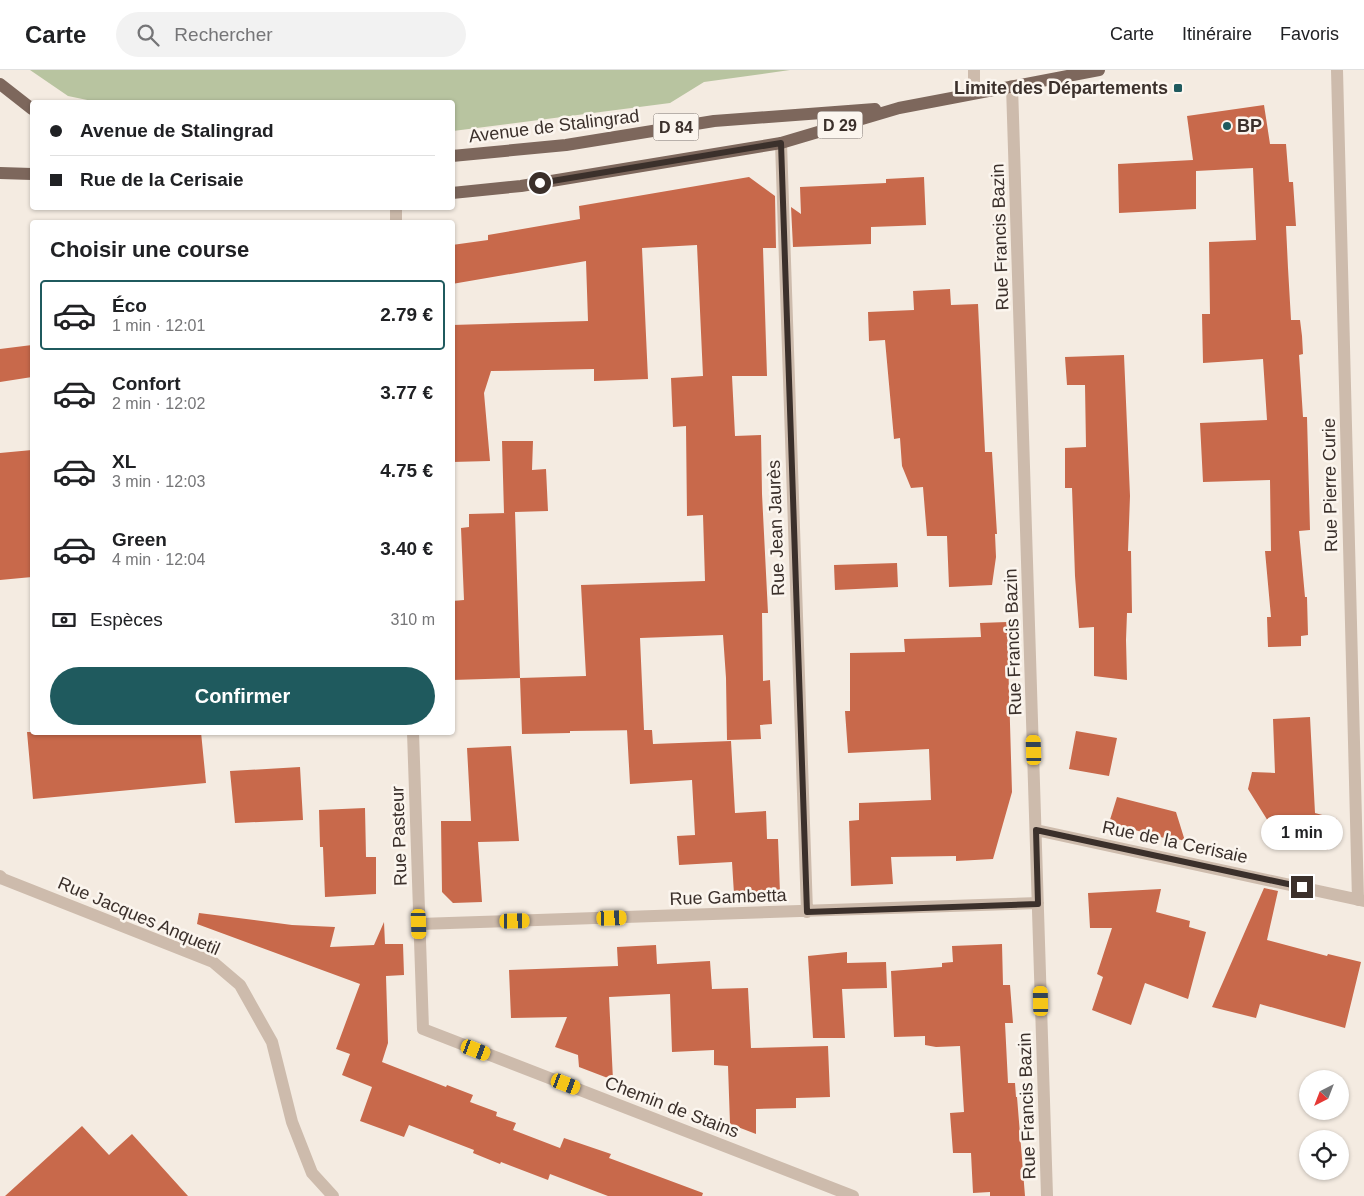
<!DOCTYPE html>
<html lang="fr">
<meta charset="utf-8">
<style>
:root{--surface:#fff;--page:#f2f2f2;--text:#202124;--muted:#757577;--line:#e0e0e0;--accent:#1f5a5e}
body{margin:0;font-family:Helvetica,sans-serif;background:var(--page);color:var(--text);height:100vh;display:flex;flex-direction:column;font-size:19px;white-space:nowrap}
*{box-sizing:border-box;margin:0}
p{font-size:16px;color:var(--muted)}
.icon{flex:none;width:28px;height:28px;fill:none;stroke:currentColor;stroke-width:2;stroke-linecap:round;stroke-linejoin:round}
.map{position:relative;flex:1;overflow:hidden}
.panel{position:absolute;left:30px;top:150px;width:425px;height:515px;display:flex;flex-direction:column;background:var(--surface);border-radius:5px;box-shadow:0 1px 4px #0004}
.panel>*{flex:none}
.top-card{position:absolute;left:30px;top:30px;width:425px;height:110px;border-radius:5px;box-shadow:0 1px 4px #0004;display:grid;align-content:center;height:110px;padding:0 20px;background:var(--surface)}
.needle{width:32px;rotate:222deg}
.controls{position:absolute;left:1299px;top:1000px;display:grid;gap:10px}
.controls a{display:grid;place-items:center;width:50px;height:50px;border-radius:50%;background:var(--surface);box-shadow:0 1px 4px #0004;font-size:25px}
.end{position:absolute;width:22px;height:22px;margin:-11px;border:6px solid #3b302b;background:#fff;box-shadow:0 0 0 2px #fff}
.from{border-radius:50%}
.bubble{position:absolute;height:35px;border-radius:18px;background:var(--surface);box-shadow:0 1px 4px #0004;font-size:16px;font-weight:700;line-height:35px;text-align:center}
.car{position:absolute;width:15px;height:30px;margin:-15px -8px;border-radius:6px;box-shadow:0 0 4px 1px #0007;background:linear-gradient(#f5c518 24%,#345 0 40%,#f5c518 0 76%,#345 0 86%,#f5c518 0)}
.top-card b{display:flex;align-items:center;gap:18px;height:48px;font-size:19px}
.top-card b+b{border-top:1px solid var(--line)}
.top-card i{width:12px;height:12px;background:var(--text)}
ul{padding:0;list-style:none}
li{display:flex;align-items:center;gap:15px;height:70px;margin:0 10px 8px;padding:0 10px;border:2px solid transparent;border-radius:5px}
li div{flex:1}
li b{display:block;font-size:19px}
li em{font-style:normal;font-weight:700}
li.on{border-color:var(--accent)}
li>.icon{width:45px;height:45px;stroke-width:1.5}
h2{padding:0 20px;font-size:22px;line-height:60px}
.pay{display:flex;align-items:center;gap:12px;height:55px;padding:0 20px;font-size:19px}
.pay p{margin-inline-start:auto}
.primary-button{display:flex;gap:10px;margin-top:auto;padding:10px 20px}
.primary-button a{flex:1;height:58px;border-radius:30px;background:var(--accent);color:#fff;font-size:20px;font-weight:700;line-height:58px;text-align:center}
header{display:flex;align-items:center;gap:30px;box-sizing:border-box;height:70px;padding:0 25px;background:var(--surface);border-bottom:1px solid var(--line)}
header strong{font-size:24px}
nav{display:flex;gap:28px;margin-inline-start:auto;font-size:18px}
.search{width:350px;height:45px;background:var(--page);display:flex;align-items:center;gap:12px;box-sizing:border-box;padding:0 18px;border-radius:28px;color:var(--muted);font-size:19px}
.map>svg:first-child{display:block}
.green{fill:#b8c4a0}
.building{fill:#c8694b}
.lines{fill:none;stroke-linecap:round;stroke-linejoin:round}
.lane{stroke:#cdbbac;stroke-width:12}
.street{stroke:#cdbbac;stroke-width:12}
.primary{stroke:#7d675c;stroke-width:12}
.route{stroke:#3b302b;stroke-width:6}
.poi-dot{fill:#1f5a5e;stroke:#fbf5ee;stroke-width:2}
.labels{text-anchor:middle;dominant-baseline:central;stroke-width:5;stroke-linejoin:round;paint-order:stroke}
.shield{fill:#fbf5ee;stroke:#756b66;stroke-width:1}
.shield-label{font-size:16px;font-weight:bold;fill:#3b302b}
.poi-label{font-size:18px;font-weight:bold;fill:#3b302b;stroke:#fbf5ee;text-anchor:end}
.street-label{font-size:18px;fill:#3b302b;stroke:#fbf5ee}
</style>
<header>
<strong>Carte</strong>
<div class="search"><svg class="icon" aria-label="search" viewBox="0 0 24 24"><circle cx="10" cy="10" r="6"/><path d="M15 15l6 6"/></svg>Rechercher</div>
<nav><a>Carte</a><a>Itinéraire</a><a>Favoris</a></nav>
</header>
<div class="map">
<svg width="1364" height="1126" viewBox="0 0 1364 1126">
<rect width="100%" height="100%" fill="#f4ebe1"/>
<path class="green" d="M30,0h760l-86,12 -34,21 -217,28 -1,-29h-355l-29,-6z"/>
<path class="building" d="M1264,35l6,39h16l3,38h4l3,44h-10l2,42 3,52h9l2,16 1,18 -4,1 4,62h4l3,113 -11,1 6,66h2l1,38 -7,1v10l-33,1 -1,-30h4l-6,-66h6l-1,-71 -67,2 -3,-59 67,-3 -4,-61 -60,4 -1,-49h8l-1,-72 47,-2 -3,-72 -57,3v38l-77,4 -1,-49 75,-4 -6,-44z
M749,107l26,19 1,52h-13l4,128h-35l3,60 26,-1 1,59 6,119h-6l1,68 7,-1 2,44 -12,1 1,14 -34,1 -1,-62 -3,-43 -83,3 4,92 -74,1v2l-48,1 -2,-56 66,-2 -5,-91 124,-4 -2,-66 -16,1 -1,-90 -13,1 -2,-49 32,-2 -6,-131 -55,3 6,131 -54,2v-12l-103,2 -7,22 6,68 -38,1v-137l136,-4 -2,-60 -134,23v-39l36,-5v-5l92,-16 -1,-13z
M924,107l2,48 -55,2v17l-78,3 -2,-40 10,7 -1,-27 86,-4v-4z
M950,219l1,16 27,-1 7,148h7l5,82h-2l1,23 -4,28 -43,2 -2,-51h-20l-4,-49 -12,1 -9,-22 -2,-28 -6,1 -9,-99 -16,1 -1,-29 46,-2 -1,-19z
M32,275v32l-32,5v-33z
M1124,285l6,141 -2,55h3l1,62h-5l-1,27 1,40 -33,-4v-49l-15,1 -4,-52 -3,-88h-7v-40l21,-1 -1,-62h-18l-2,-28z
M502,371h31l-1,29 14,-1 2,42 -33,1 5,166 -68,2v-79l12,-1 -3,-72 8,-1v-13l38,-1h-3z
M32,380v127l-32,3v-127z
M897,493l1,24 -63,3 -1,-25z
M1007,552l5,170 -19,67 -37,2v-5l-65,1 2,27 -42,2 -2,-65 10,-1v-17l72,-3 -2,-51 -81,4 -3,-42h5v-58l55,-1 -1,-13 77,-2 -1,-14z
M1310,647l5,96 22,6 -9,31 -50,-13 -30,-48 4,-17 23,1 -2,-54z
M627,660h25l1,14 78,-3 4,72 31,-2 1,28h11l2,54 -46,1 -2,-32 -53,3 -2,-29 18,-1 -3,-55 -62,4z
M1076,661l41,7 -8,38 -40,-7z
M27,662h174l5,51 -173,16z
M511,676l8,95 -41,1 4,60 -29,1 -11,-11 -1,-71h30l-4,-73z
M300,697l3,53 -68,3 -5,-52z
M1117,727l59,15 9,29 -15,-4 -2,2 -59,-16z
M365,738l1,49h10v37l-51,3 -2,-50h-3l-1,-37z
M1264,818l14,3 -11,49 60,16 1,-2 33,8 -16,66 -85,-24 -4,14 -44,-11z
M1161,819l-5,23 34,9 -1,6 17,5 -18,67 -43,-16 -14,42 -39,-15 11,-33 -6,-3 15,-46h-22l-2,-35z
M199,843l93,12 43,2 -5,20 44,-2 10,-23 1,22h18l1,31 -18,1 2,67 -6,19 64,25 1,-2 26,10 -3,7 27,10 -1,4 20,7 -3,7 47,18 4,-10 47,16 -2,4 94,35 -1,3h-94l-58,-22 -2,6 -47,-18 -1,2 -27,-11 1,-3 -65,-25 -5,12 -44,-16 12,-34 -30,-12 8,-21 -14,-5 24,-65 -163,-60z
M1002,874l1,41h7l3,38h-8l3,60h7l1,14h1l8,99h-35v-4l-17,1 -2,-40h-18l-3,-40 14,-1 -4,-66 -24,1 -11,-2v-9l-31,1 -3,-66 51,-4v-4l11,-1 -1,-16z
M656,875l1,19 53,-3 2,28 36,-1 3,60 77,-2 2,51 -34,1v10l-40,1v25l-26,-10 -2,-58 -14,-1v-15l-42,2 -2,-58 -61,3 4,83 -34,-13 -1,-12 -23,-8 12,-30 -56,1 -2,-48 109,-4 -1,-19z
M847,882v11l39,-1 1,26 -45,1 3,49h-32l-5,-82z
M82,1056l27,29 23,-21 56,62h-183z"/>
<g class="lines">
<path class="lane" d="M974,23v-23"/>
<path class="street" d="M1337,0l21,830
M1012,16l35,1110
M781,73l26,769
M396,138v14
M413,662l10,297 430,167
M1036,760l328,71
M0,806l3,3 210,83 27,23 32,57 20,80 20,51 21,23
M419,854l619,-21"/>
<path class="primary" d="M0,14l32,25
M452,86l114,-11 148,-24 161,-12
M0,103l32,1
M452,123l69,-7 260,-43 118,-35 200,-38"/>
</g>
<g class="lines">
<path class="route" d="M540,113l241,-40 26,769 231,-8 -2,-74 266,57"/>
</g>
<g class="poi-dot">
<rect x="1173" y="13" width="10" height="10" rx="2.5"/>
<circle cx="1227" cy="56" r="5"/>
</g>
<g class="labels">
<g class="shield">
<rect x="817.5" y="41.5" width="45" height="27" rx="4"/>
<rect x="653.5" y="43.5" width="45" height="27" rx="4"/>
</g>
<g class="shield-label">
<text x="840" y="55">D 29</text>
<text x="676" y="57">D 84</text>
</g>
<g class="poi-label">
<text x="1168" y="18">Limite des Départements</text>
<text x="1237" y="56" text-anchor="start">BP</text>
</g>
<g class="street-label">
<text transform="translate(554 56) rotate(-7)">Avenue de Stalingrad</text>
<text transform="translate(1000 167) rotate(-92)">Rue Francis Bazin</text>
<text transform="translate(1330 415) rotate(-91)">Rue Pierre Curie</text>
<text transform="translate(776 458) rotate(-92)">Rue Jean Jaurès</text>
<text transform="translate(1013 572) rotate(-92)">Rue Francis Bazin</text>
<text transform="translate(399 766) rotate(-92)">Rue Pasteur</text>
<text transform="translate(1175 772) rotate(12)">Rue de la Cerisaie</text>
<text transform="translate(728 827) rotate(-2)">Rue Gambetta</text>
<text transform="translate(139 846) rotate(23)">Rue Jacques Anquetil</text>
<text transform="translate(1027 1036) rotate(-92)">Rue Francis Bazin</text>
<text transform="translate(672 1037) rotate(21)">Chemin de Stains</text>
</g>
</g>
</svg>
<div class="controls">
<a><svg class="needle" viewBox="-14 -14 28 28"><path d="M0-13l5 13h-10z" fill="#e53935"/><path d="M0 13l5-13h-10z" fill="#757577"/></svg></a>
<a><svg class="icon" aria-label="locate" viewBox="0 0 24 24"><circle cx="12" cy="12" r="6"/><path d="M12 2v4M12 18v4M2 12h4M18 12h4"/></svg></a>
</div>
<i class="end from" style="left:540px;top:113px"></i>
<i class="end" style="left:1302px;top:817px"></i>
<div class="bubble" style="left:1261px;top:745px;width:82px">1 min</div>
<i class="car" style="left:1034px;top:680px;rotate:358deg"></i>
<i class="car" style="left:612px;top:848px;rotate:88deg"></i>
<i class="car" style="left:515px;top:851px;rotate:89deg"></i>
<i class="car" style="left:419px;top:854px;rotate:178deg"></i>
<i class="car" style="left:1041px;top:931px;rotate:359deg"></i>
<i class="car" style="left:476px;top:980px;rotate:111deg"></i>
<i class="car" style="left:566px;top:1014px;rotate:111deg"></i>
<div class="top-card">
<b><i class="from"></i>Avenue de Stalingrad</b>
<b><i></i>Rue de la Cerisaie</b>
</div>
<section class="panel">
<h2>Choisir une course</h2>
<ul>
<li class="on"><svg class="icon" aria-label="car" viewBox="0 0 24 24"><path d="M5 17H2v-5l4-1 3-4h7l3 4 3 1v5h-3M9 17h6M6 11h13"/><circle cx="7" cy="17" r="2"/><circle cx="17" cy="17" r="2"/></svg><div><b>Éco</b><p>1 min · 12:01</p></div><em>2.79 €</em></li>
<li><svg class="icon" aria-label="car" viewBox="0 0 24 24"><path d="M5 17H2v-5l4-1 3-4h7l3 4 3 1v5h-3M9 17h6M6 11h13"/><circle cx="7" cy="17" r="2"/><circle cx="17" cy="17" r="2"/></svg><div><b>Confort</b><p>2 min · 12:02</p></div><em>3.77 €</em></li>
<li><svg class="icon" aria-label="car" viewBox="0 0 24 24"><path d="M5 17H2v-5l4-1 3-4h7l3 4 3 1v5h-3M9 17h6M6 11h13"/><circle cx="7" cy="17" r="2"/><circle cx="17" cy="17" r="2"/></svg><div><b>XL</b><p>3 min · 12:03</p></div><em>4.75 €</em></li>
<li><svg class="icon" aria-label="car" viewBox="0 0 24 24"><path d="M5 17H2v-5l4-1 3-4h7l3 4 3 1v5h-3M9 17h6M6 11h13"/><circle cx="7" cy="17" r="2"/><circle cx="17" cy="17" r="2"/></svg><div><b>Green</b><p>4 min · 12:04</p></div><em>3.40 €</em></li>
</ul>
<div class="pay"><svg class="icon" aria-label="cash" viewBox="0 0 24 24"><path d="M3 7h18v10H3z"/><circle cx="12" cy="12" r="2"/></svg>Espèces<p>310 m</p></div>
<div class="primary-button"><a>Confirmer</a></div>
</section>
</div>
